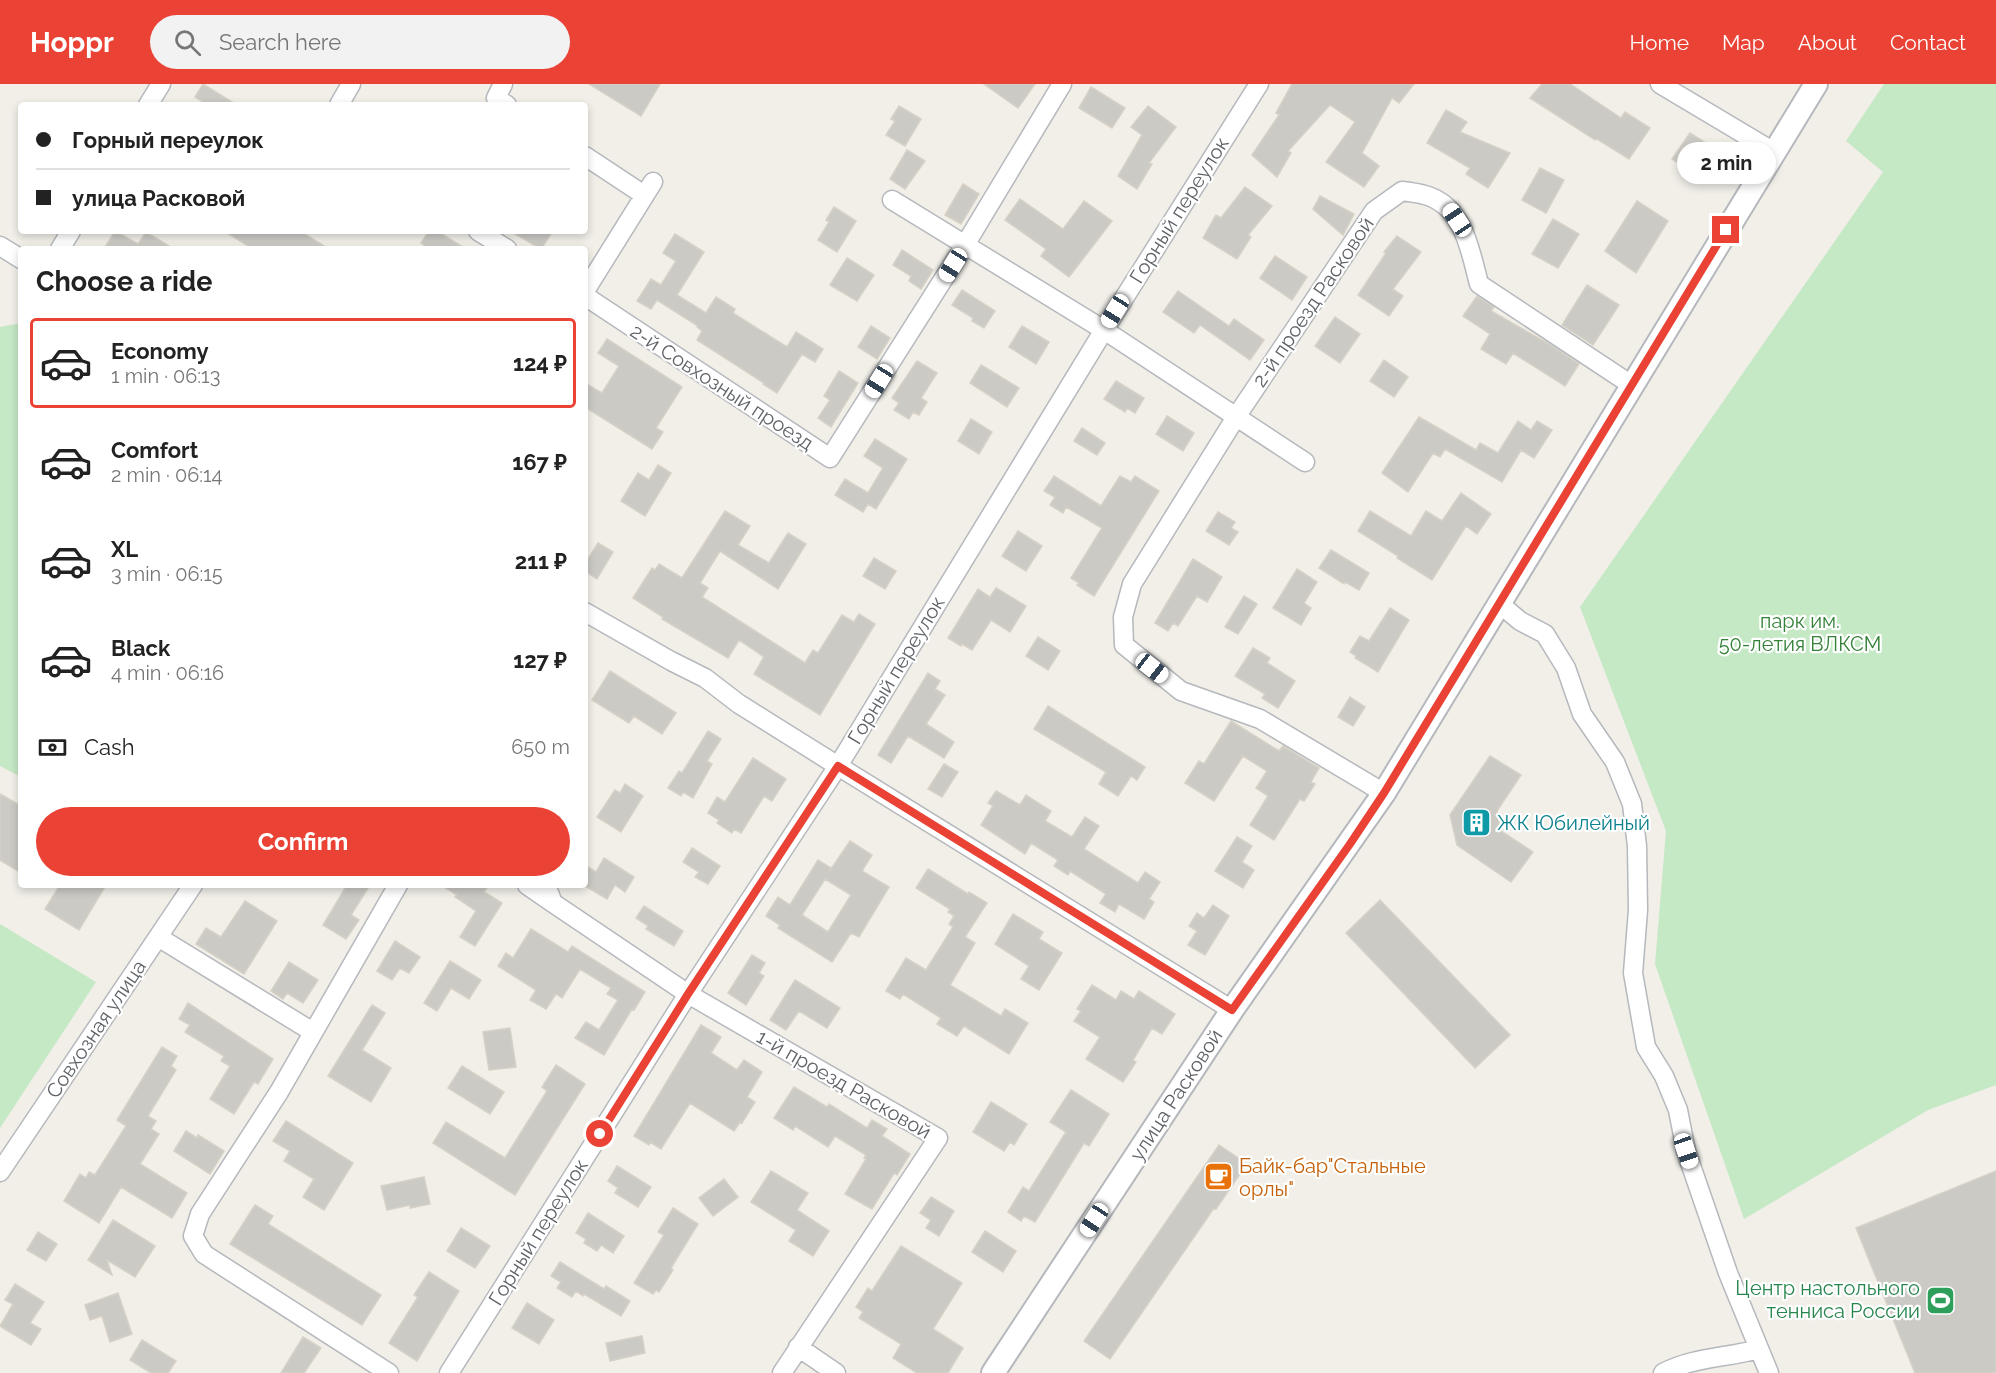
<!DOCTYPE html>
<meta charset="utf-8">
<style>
:root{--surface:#fff;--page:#f2f2f2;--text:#222;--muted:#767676;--line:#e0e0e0;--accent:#ea4335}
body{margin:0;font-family:Raleway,sans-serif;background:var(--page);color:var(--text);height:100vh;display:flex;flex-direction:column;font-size:22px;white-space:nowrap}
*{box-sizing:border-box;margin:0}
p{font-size:20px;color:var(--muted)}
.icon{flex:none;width:33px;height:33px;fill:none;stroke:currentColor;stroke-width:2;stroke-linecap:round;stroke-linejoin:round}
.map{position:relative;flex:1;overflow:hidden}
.side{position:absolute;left:18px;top:162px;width:570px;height:642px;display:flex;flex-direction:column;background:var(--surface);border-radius:6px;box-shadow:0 3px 9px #0003}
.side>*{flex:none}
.banner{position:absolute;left:18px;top:18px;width:570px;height:132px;border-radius:6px;box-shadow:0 3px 9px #0003;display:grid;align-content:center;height:132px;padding:0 18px;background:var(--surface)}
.end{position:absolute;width:27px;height:27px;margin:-14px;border:8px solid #ea4335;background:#fff;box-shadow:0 0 0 3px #fff}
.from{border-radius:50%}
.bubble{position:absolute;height:42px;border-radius:21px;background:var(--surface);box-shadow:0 3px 9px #0003;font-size:20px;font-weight:700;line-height:42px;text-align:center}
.car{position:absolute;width:18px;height:36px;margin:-18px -9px;border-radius:8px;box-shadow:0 0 4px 2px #0007;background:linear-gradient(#fff 24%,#345 0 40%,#fff 0 76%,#345 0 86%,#fff 0)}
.banner b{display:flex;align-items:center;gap:21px;height:57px;font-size:22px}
.banner b+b{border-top:2px solid var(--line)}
.banner i{width:15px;height:15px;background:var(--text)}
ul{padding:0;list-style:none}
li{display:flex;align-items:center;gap:18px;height:90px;margin:0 12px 9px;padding:0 6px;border:3px solid transparent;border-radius:6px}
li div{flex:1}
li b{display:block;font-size:22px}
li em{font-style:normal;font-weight:700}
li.on{border-color:var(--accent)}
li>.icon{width:54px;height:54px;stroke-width:1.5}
h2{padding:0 18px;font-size:27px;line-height:72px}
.pay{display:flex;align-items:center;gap:15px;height:66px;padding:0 18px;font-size:22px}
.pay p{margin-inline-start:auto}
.button{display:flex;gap:12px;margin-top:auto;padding:12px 18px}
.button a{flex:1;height:69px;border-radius:36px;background:var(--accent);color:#fff;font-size:24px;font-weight:700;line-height:69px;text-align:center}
header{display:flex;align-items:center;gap:36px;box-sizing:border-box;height:84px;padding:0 30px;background:var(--accent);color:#fff}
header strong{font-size:28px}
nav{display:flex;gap:33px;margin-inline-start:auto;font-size:21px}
.search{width:420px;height:54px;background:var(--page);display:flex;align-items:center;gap:15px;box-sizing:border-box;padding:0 21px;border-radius:33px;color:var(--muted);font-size:22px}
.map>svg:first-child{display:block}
.green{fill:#c5e8c5}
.building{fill:#cccac5;stroke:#d6d1c6;stroke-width:1.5;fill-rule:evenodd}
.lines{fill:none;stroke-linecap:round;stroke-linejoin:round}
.minor-casing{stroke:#b5b8bc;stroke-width:21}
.tertiary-casing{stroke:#b5b8bc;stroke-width:26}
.minor{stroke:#fff;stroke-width:18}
.tertiary{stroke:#fff;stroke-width:22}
.route{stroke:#ea4335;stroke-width:8}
.labels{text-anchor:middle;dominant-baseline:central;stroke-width:4.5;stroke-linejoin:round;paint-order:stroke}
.street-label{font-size:20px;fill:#5f6368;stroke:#fff}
.park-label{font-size:20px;fill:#348238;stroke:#fff}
.culture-label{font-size:20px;fill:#0d838f;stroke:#fff;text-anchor:start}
.food-label{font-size:20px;fill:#c56008;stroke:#fff;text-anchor:start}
.leisure-label{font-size:20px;fill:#27864d;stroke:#fff;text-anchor:end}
</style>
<header>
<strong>Hoppr</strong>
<div class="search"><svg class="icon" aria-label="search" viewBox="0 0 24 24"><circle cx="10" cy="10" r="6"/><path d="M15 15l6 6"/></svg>Search here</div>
<nav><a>Home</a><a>Map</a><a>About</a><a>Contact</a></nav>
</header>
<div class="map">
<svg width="1996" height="1289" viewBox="0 0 1996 1289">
<rect width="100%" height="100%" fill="#f1efe8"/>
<path class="green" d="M1884,0h112v1001l-68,25 -184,109 -89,-255 11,-133 -86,-224 303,-435 -37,-31z
M21,239v454l-21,-11v-439z
M0,840l96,58 -96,146z"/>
<path class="building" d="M203,0l34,21h-29l-13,-8z
M589,0h71l-19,32z
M984,0h51l-17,24z
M1292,0h122l-15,19 -7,-5 -30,55 17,13 -15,21 -38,-25 29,-40 -25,-17 -42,46 3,2 -14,24 -25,-22 27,-40 -3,-2z
M1542,0h28l51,34 4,-6 25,16 -21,31 -32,-20 -2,1 -65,-42z
M1091,3l34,21 -13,20 -33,-20z
M899,22l22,13 -16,27 -19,-11 9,-14 -4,-2z
M1148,22l28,21 -27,36 3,1 -15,25 -19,-13 24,-41 -11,-8z
M1446,26l21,12 -7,10 50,21 -22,35 -22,-14 4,-6 -43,-25z
M1690,49l30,19 -18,27 -30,-20z
M907,66l18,11 -20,28 -15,-10z
M1540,84l24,12 -18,33 -24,-13z
M963,100l16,10 -18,30 -16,-9z
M1245,103l27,19 -24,29 3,2 -14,22 -34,-21 13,-23 5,3z
M1320,112l34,18 -11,21 -30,-26z
M1020,115l43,30 21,-28 28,20 -43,56 -28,-21 5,-7 -41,-29z
M1637,117l31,20 -32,52 -31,-22z
M834,123l22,14 -19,31 -19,-12 11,-18 -3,-2z
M1553,135l26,15 -21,34 -26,-14z
M115,147l23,13 8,-12 28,17h-70z
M224,147h76l29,18h-76z
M429,147h8l29,18h-36l-9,-6z
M510,147h43l-12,18z
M675,150l29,18 -27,43 29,18 10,-16 19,12 -2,4 54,34 9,-15 27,17 -8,13 -13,-8 -25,39 -14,-9 1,-1 -67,-43 5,-9 -5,-4 1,-1 -41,-26 -6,9 -14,-8 14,-22 10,6 15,-24 -13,-8z
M1397,152l24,16 -28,37 10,7 -14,20 -31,-21 28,-42 -2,-1z
M902,166l31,20 -12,19 -12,-8 2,-5 -18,-11z
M1275,172l32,21 -15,23 -32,-22z
M847,174l27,17 -17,26 -27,-16z
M1587,201l32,20 -26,40 -31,-20z
M962,206l33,21 -11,17 -12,-7 1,-3 -21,-13z
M1178,207l51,35 5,-7 30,21 -14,20 -50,-35 -6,8 -31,-21z
M1477,212l17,11 -3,4 58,33 30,20 -14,22 -52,-33 -7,11 -25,-15 9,-15 -27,-18z
M1335,233l25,17 -20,29 -25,-17z
M871,242l19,12 -13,21 -19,-12z
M1022,242l27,16 -13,22 -27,-17z
M607,255l75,48 -26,41 7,4 -11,17 -67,-42v-24l17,10 17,-27 -21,-13z
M1384,276l24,17 -14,20 -24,-16z
M917,277l20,12 -16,25 6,4 -8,13 -6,-3 -4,7 -15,-9 5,-7 -7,-5z
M981,281l38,23 -12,19 -37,-24z
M839,287l19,12 -27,44 -13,-9 12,-18 -6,-4z
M1116,297l28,17 -9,15 -8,-5 -2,4 -21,-13z
M1167,332l27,17 -11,18 -27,-17z
M1419,333l57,33 4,-7 18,10 20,-32 13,9 6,-9 15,9 -18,28 -13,-8 -19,32 -57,-33 -5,8 -7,-4 -25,39 -26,-19z
M971,335l21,13 -13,22 -21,-13z
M1082,344l23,15 -8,12 -23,-14z
M875,355l32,20 -31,50 -8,-5 -5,8 -28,-17 10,-16 23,14 15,-25 -19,-12z
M658,381l13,8 -26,43 -24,-15 17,-28 11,7z
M1054,392l47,30 19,-30 11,6 4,-6 24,15 -65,105 -17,-11 2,-2 -8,-5 31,-50 -36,-21 -3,6 -13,-8 5,-8 -11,-6z
M1461,409l30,21 -14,20 -11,-8 -34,54 -35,-22 1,-2 -40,-25 12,-20 41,25 15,-25 16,10z
M725,427l25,15 -12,19 31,18 19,-30 18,11 -28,45 -58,-38 -20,32 8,5 -6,9 103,66 8,-13 5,3 24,-38 12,7 5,-8 16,10 -55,91 -66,-41 10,-17 -25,-17 -11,18 -66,-39 1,-2 -30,-19 19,-30 3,2 4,-6 23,14z
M1218,428l17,10 -4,6 7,4 -9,13 -23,-14z
M1018,447l24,15 -16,25 -24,-15z
M598,459l15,9 -16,27 -12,-8v-7z
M1331,466l38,23 -10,17 -14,-8 -1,2 -25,-16z
M874,474l22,13 -11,18 -22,-13z
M1193,475l29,18 -15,25 -10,-6 -19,30 -5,-3 -5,8 -13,-8z
M1297,485l20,13 -13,21 7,5 -10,17 -28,-17z
M996,504l30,18 -16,26 -19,-12 -19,30 -10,-6 -1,2 -13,-8 30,-49 12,8z
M1244,512l13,8 -19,30 -13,-7z
M1390,524l19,12 -31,52 -23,-14 1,-2 -6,-4 10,-16 9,5z
M1038,553l22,14 -12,19 -22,-14z
M1253,564l17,10 -3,5 28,18 -17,27 -16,-10 3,-4 -30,-18z
M610,587l66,42 -14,21 -28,-18 -5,7 -37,-23z
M928,589l12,8 -5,8 10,6 -19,29 28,18 -10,16 -36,-22 -17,27 -13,-8z
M1350,613l15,10 -12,19 -15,-9z
M1048,622l97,61 -8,13 -6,-4 -13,20 -19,-12 7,-12 -72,-43z
M1231,637l48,30 4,-5 36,22 -8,14 4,2 -11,17 -4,-2 -26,41 -24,-15 18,-29 -12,-8 11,-17 -24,-15 -29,45 -29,-18 14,-22 5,3z
M708,647l13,8 -14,22 5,3 -19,34 -10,-6 -2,4 -13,-8 11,-17 3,2z
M1490,672l31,19 -24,36 4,20 32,21 -22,30 -54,-37 -7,-30z
M753,674l33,21 -14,22 -8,-5 -23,37 -7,-4 -2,4 -15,-10 2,-3 -11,-7 9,-16 8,5z
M944,680l14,8 -16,25 -14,-8z
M625,700l18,12 -22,36 -24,-15 18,-27 5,3z
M996,707l24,14 6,-10 25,16 -6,10 27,16 13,-20 14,9 -15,23 54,34 7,-11 15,10 -11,17 5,3 -10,17 -25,-15 -4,8 -15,-9 6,-9 -36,-23 -2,4 -14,-9 4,-6 -27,-17 -6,11 -44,-29 12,-19 -5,-3z
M0,710l21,12v67l-21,-13z
M1237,753l15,9 -10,16 12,8 -11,18 -28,-17z
M850,757l22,14 -10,16 27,16 -30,50 -8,-4 -19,29 -54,-34 2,-3 -14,-9 12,-19 12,8 28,-45 13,8 -2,4zM825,795l26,16 -23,37 -26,-17z
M692,764l28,18 -12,18 -13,-7 4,-5 -16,-10z
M604,774l30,19 -9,15 -10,-7 -8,14 -22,-13v-21l11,7z
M928,785l40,25 1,-2 18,11 -22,34 10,6 -25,42 51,31 4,-7 23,14 -19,31 -45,-28 -7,10 -20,-12 4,-6 -38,-24 -3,5 -14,-8 20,-33 20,12 27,-43 -4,-3 5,-8 -6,-4 2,-3 -34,-21z
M60,801h46l-27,45 -34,-21z
M347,801h23l-19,30 8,5 -13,19 -23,-14z
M441,801h48l-5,7 18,11 -27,43 -15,-9 16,-26 -21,-14 2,-2z
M1380,816l130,135 -35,33 -129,-135z
M245,817l32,20 -33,53 -48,-30 10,-16 15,9z
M1213,821l16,11 -24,39 -17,-10 9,-14 -8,-5 8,-13 7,5z
M644,822l39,25 -9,15 -28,-17 2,-3 -12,-8z
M1013,830l30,18 -4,7 23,14 -23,37 -18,-11 8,-13 -34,-22z
M531,845l37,23 4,-6 73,46 -11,18 -2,-1 -28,46 -29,-17 11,-16 13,8 19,-30 -11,-6 4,-6 -31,-19 -18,29 -6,-4 -10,15 -16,-9 6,-10 -38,-24 8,-13 7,5z
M395,857l25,16 -11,16 -9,-5 -8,12 -15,-9z
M752,871l13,8 -6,10 5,3 -18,29 -18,-12z
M450,877l31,19 -12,19 -18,-11 -14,23 -13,-8z
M289,878l29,18 -15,23 -16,-10 -4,6 -12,-8z
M795,896l45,28 -13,20 -28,-17 -13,19 -16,-10z
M1092,901l24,15 5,-9 13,8 5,-8 36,23 -13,20 -10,-6 -19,32 3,2 -13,20 -37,-23 14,-22 -26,-16 7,-10 -4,-2z
M188,919l85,56 -15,25 -4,-2 -20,32 -24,-15 20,-33 -9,-5 3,-5 -39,-24 5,-7 -11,-6z
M372,921l13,8 -23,37 29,18 -20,34 -43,-26z
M701,941l20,12 -10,16 26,17 7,-10 18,12 -15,25 8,5 -13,21 -2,-1 -6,9 -44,-28 -29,46 -11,-7 -1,3 -15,-9z
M510,944l6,39 -27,3 -6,-38z
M162,963l15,9 -6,10 5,4 -28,46 8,5 -5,8 8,5 -19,30 47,29 -15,25 -51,-31 -22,36 -35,-22 16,-27 6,4 3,-6 6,3 31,-49 -9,-6z
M556,981l29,19 -70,111 -82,-52 13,-21 59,36 42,-67 -5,-4z
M462,982l42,26 -14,22 -42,-26z
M794,1003l33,20 2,-3 38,24 5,-8 15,9 -5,7 28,18 -13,21 -3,-2 -22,36 -27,-15 21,-35 -2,-1 2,-3 -31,-19 -7,11 -33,-21 -2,4 -19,-12z
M1071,1006l38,24 -20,32 -5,-3 -49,79 -11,-6 -3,5 -13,-9 15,-25 6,4 37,-59 -16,-10z
M991,1018l36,22 -13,21 -4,-3 -6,9 -31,-19z
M286,1037l67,42 -29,47 -21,-13 11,-18 -30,-18 6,-10 -17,-10z
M186,1047l11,7 1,-3 26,16 -14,23 -36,-23z
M1219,1061l28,19 -31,45 -2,-1 -104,151 -26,-18z
M617,1082l34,21 -13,20 -23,-14 3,-5 -10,-7z
M771,1087l37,22 -11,17 32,21 -16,25 -24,-15 7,-11 -45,-28z
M1996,1087v202h-81l-59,-145z
M424,1093l6,27 -20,4v-3l-23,5 -6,-24z
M724,1095l14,18 -25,19 -14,-18z
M931,1113l23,14 -15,25 -13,-8 5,-8 -11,-7z
M255,1121l18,11 -5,8 113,71 -19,30 -132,-81z
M673,1124l25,16 -27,44 2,2 -14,22 -3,-2 -3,4 -19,-11 30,-48 -6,-3z
M588,1129l36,23 -11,17 -12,-8 -4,6 -13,-8 2,-4 -10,-6z
M113,1136l42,26 -20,31 -28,-17 5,15 -24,-15z
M461,1144l29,18 -15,22 -28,-17z
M985,1147l31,20 -13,21 -31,-20z
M38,1148l19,12 -11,17 -19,-11z
M901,1162l61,37 -29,46 30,19 -15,25h-31l-24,-15 8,-14 -42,-26 4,-6 -7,-5 12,-19 4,3z
M560,1178l44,27 2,-3 24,15 -9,15 -37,-22 -1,2 -7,-5 -4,6 -15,-9 4,-6 -10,-6z
M429,1188l30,19 -42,70 -28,-18 29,-46 -4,-2z
M15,1200l29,18 -14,21 11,6 -10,16 -31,-19 13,-22 -8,-4z
M118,1209l14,41 -22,8 -8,-26 -12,4 -5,-15z
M527,1219l27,17 -15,24 -27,-16z
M642,1252l3,17 -35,8 -4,-18z
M303,1253l18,11 -17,25h-23z
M142,1256l34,21 -8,12h-17l-21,-13z"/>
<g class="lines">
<defs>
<path id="minor" d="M503,0l-7,14 11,7
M1660,0l114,68
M148,21l13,-21
M339,21l12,-21
M585,72l59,39
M892,116l212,130 201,132
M478,147l29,18
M0,162l21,13
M60,165l11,-18
M585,207l68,-109
M585,212l245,162 135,-213 97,-161
M1500,520l20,17 25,13 21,34 16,46 33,48 17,42 5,42 1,64 -5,63 13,74 18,29 14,34 8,41 42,122 41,100
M585,528l86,49 34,17 34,26 99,62 394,244
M1384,709l-124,-74 -79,-28 -57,-46 -1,-28 9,-33 104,-167 138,-206 28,-20c8,1 16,2 23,4 39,11 45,55 54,89l154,102
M527,801l26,18
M546,801l7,18 135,91 250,144 -156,235
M158,853l155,95
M0,1088l193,-287
M798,1263l38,26
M389,1289l-185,-119 -11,-18 7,-22 79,-122 119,-207
M449,1289l239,-379 150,-228 266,-436 155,-246
M1663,1289c30,-16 64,-15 96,-24"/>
<path id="tertiary" d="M993,1289l239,-363 152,-217 432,-709"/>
</defs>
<use href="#minor" class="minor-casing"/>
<use href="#tertiary" class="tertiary-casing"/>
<use href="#minor" class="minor"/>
<use href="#tertiary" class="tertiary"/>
</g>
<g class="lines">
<path class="route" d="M600,1050l88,-140 150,-228 394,244 118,-166 34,-51 342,-563"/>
</g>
<defs>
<symbol id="building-square" viewBox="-11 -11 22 22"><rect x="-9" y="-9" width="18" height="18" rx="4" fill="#0f9aa8" stroke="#fff"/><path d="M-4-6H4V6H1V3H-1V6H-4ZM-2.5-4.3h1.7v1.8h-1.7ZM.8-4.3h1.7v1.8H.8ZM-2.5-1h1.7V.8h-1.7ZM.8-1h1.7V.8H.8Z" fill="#fff"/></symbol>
<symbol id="cafe-square" viewBox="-11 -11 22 22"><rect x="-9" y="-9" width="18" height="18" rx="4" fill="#e8710a" stroke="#fff"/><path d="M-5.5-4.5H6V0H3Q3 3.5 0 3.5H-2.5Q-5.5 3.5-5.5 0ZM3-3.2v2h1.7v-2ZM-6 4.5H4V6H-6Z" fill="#fff"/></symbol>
<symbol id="stadium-square" viewBox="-11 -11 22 22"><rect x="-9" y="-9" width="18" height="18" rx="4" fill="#2e9e5b" stroke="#fff"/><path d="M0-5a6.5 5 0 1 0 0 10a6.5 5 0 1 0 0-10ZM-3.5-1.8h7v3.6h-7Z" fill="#fff"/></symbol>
</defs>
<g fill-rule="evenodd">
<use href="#building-square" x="1460" y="722" width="33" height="33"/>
<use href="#cafe-square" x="1202" y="1076" width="33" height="33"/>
<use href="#stadium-square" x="1924" y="1200" width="33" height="33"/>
</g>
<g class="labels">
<g class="street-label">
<text transform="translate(1179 126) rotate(-58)">Горный переулок</text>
<text transform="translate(1313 218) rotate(-56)">2-й проезд Расковой</text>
<text transform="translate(722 303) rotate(33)">2-й Совхозный проезд</text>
<text transform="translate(896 586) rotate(-59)">Горный переулок</text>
<text transform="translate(96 945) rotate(-56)">Совхозная улица</text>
<text transform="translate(844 1000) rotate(30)">1-й проезд Расковой</text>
<text transform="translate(1176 1011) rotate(-57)">улица Расковой</text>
<text transform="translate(538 1148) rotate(-58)">Горный переулок</text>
</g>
<g class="park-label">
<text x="1800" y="537">парк им.<tspan x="1800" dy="23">50-летия ВЛКСМ</tspan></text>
</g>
<g class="culture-label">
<text x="1497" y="739">ЖК Юбилейный</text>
</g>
<g class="food-label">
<text x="1239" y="1082">Байк-бар"Стальные<tspan x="1239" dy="23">орлы"</tspan></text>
</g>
<g class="leisure-label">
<text x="1920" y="1204">Центр настольного<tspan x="1920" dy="23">тенниса России</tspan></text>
</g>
</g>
</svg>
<i class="end from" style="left:600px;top:1050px"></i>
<i class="end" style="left:1726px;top:146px"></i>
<div class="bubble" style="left:1677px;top:58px;width:99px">2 min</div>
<i class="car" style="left:1457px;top:136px;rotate:326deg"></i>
<i class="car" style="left:953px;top:181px;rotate:212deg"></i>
<i class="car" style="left:1115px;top:227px;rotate:212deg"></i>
<i class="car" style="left:879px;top:297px;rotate:212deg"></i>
<i class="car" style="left:1152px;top:584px;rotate:128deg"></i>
<i class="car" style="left:1686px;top:1067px;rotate:161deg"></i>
<i class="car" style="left:1094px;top:1136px;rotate:213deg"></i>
<div class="banner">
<b><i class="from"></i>Горный переулок</b>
<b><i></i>улица Расковой</b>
</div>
<section class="side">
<h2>Choose a ride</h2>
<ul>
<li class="on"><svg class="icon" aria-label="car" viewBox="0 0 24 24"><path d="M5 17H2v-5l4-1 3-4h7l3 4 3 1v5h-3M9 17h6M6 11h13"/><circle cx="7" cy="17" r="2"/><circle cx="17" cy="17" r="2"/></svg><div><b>Economy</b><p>1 min · 06:13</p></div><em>124 ₽</em></li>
<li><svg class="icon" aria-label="car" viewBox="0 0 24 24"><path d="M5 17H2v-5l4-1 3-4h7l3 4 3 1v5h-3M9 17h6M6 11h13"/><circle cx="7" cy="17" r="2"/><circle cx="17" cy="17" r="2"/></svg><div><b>Comfort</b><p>2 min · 06:14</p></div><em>167 ₽</em></li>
<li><svg class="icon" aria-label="car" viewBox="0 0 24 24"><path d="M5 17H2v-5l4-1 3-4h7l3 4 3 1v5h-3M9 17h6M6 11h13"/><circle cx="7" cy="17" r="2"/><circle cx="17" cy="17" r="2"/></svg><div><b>XL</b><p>3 min · 06:15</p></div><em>211 ₽</em></li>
<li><svg class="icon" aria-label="car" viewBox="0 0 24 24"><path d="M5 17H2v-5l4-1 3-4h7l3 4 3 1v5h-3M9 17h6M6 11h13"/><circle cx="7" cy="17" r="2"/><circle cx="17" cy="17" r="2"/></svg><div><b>Black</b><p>4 min · 06:16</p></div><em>127 ₽</em></li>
</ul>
<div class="pay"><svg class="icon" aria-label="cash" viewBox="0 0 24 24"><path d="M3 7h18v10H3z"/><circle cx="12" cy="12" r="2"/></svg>Cash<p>650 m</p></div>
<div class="button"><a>Confirm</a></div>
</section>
</div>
